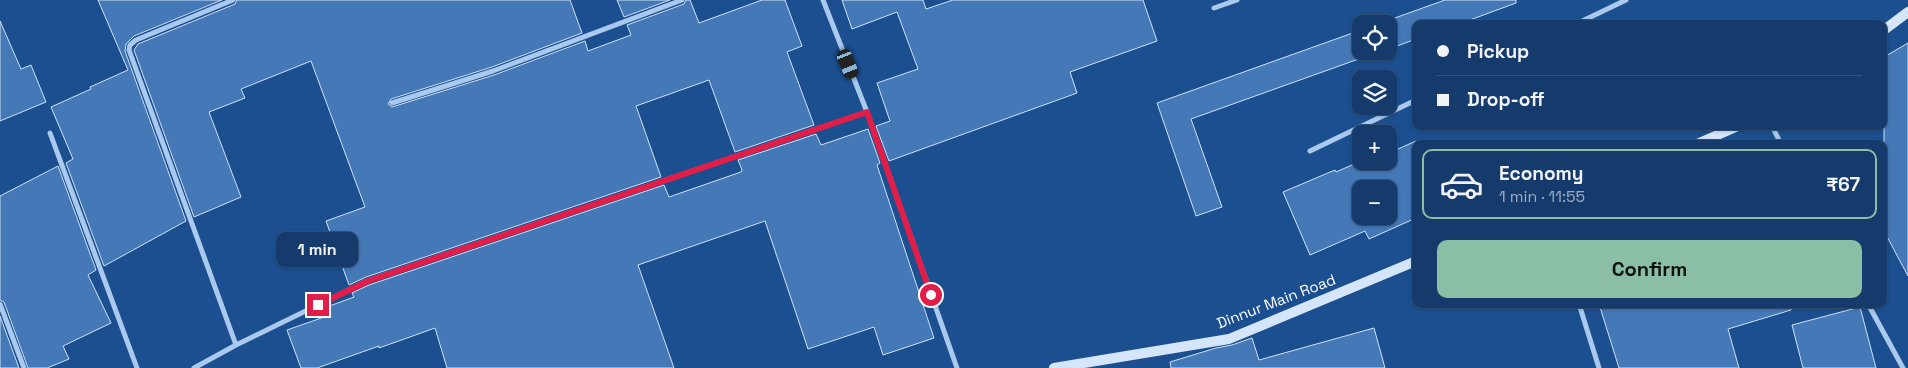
<!DOCTYPE html>
<meta charset="utf-8">
<style>
:root{--surface:#143b6b;--page:#214673;--text:#f1f3f6;--muted:#9dadc1;--line:#33557e;--accent:#8abfa5}
body{margin:0;font-family:"Space Grotesk",sans-serif;background:var(--page);color:var(--text);height:100vh;display:flex;flex-direction:column;font-size:19px;white-space:nowrap}
*{box-sizing:border-box;margin:0}
p{font-size:16px;color:var(--muted)}
.icon{flex:none;width:28px;height:28px;fill:none;stroke:currentColor;stroke-width:2;stroke-linecap:round;stroke-linejoin:round}
.map{position:relative;flex:1;overflow:hidden}
.details{position:absolute;left:1412px;top:140px;width:475px;height:168px;display:flex;flex-direction:column;background:var(--surface);border-radius:10px;box-shadow:0 1px 4px #0004,0 0 0 1px var(--line)}
.details>*{flex:none}
.top-card{position:absolute;left:1412px;top:20px;width:475px;height:110px;border-radius:10px;box-shadow:0 1px 4px #0004,0 0 0 1px var(--line);display:grid;align-content:center;height:110px;padding:0 25px;background:var(--surface)}
.buttons{position:absolute;left:1352px;top:15px;display:grid;gap:10px}
.buttons a{display:grid;place-items:center;width:45px;height:45px;border-radius:10px;background:var(--surface);box-shadow:0 1px 4px #0004,0 0 0 1px var(--line);font-size:25px}
.end{position:absolute;width:22px;height:22px;margin:-11px;border:6px solid #e11d48;background:#fff;box-shadow:0 0 0 2px #fff}
.from{border-radius:50%}
.bubble{position:absolute;height:35px;border-radius:10px;background:var(--surface);box-shadow:0 1px 4px #0004,0 0 0 1px var(--line);font-size:16px;font-weight:600;line-height:35px;text-align:center}
.car{position:absolute;width:15px;height:30px;margin:-15px -8px;border-radius:6px;box-shadow:0 0 4px 1px #0007;background:linear-gradient(#222 24%,#8ab4d8 0 40%,#222 0 76%,#8ab4d8 0 86%,#222 0)}
.top-card b{display:flex;align-items:center;gap:18px;height:48px;font-size:19px}
.top-card b+b{border-top:1px solid var(--line)}
.top-card i{width:12px;height:12px;background:var(--text)}
ul{padding:9px 0 0;list-style:none}
li{display:flex;align-items:center;gap:15px;height:70px;margin:0 10px 8px;padding:0 15px;border:2px solid transparent;border-radius:10px}
li div{flex:1}
li b{display:block;font-size:19px}
li em{font-style:normal;font-weight:600}
li.on{border-color:var(--accent)}
li>.icon{width:45px;height:45px;stroke-width:1.5}
.primary-button{display:flex;gap:10px;margin-top:auto;padding:10px 25px}
.primary-button a{flex:1;height:58px;border-radius:10px;background:var(--accent);color:#111;font-size:20px;font-weight:600;line-height:58px;text-align:center}
.map>svg:first-child{display:block}
.building{fill:#4478b7;stroke:#cfe3fa;fill-rule:evenodd}
.lines{fill:none;stroke-linecap:round;stroke-linejoin:round}
.street{stroke:#a9c9ee;stroke-width:5}
.secondary{stroke:#d6e6fa;stroke-width:10}
.route{stroke:#e11d48;stroke-width:6}
.labels{text-anchor:middle;dominant-baseline:central;stroke-width:4.5;stroke-linejoin:round;paint-order:stroke}
.street-label{font-size:15px;fill:#fff;stroke:#1b4f8f}
</style>
<div class="map">
<svg width="1908" height="368" viewBox="0 0 1908 368">
<rect width="100%" height="100%" fill="#1b4f8f"/>
<path class="building" d="M98,0h124l-88,36 -8,8 -1,7 61,170 -82,45 -38,-103 7,-4 -22,-52 40,-18 -1,-2 38,-17z
M237,0h333l12,33 -90,34 -101,32 -3,5 4,3 102,-32 91,-34 3,10 43,-16 -4,-10 57,-21 2,-4h4l9,23 63,-23h23l17,46 -15,6 27,73 -79,27 -26,-72 -73,26 25,71 -295,100 -17,8 -23,-64 39,-14 -54,-146 -70,28 4,9 -36,14 32,85 -47,20 -60,-167 4,-6 97,-40z
M617,0h53l-46,17z
M842,0h81l3,9 27,-9h190l14,41 -87,31 7,21 -188,68 -13,-35 14,-5 -13,-38 41,-14 -21,-57 -45,17z
M1445,0h71v3l-57,21h-43v15l-27,10v-25h-11z
M0,21l21,48 10,-4 15,37 -46,19z
M1361,30v21h20l-190,68 31,88 -26,9 -39,-113z
M1908,43v233l-24,-45v-174z
M868,129l12,34 -3,2 57,173 -51,17 -9,-28 -66,22 -43,-128 -127,44 36,103h-227l-12,-40 -56,20v-2l-62,22h-16l-14,-38 40,-14 -3,-8 30,-11 -2,-4 17,-8 295,-100 5,12 72,-25 1,-2 -4,-10 78,-26 5,11z
M1416,141v77l-47,21 -4,-8 -55,24 -27,-63 52,-22 1,2 25,-11h28v-12l8,-4 1,4zM1361,189h28v27h-28z
M58,166l38,104 -8,5 23,48 -48,23 6,13 -22,9h-19l-24,-66 -4,-2v-104z
M1599,304h191l1,6 -63,19 11,39h-120z
M1860,307l16,61h-73l-11,-43z
M0,316l19,52h-19z
M1374,328l11,40h-214l-1,-6 46,-14 16,-3 20,-7 7,22z"/>
<g class="lines">
<path class="street" d="M233,0l-97,40 -6,5 -1,5 107,295
M823,0l44,112 90,256
M1214,8l23,-8
M1576,24l50,-24
M392,103l101,-32 189,-71
M1772,126l9,18
M50,133l87,235
M1310,151l106,-51
M0,304l24,64
M1579,304l20,64
M1868,304l35,64
M194,368l42,-23 131,-64 500,-169"/>
<path class="secondary" d="M1884,30l24,-18
M1697,144l41,-18
M1054,368l175,-29 187,-78"/>
</g>
<g class="lines">
<path class="route" d="M318,305l50,-24 499,-169 64,183"/>
</g>
<g class="labels">
<g class="street-label">
<text transform="translate(1276 301) rotate(-21)">Dinnur Main Road</text>
</g>
</g>
</svg>
<div class="buttons">
<a><svg class="icon" aria-label="locate" viewBox="0 0 24 24"><circle cx="12" cy="12" r="6"/><path d="M12 2v4M12 18v4M2 12h4M18 12h4"/></svg></a>
<a><svg class="icon" aria-label="layers" viewBox="0 0 24 24"><path d="M12 4l9 5-9 5-9-5zM3 14l9 5 9-5"/></svg></a>
<a>+</a>
<a>−</a>
</div>
<i class="end from" style="left:931px;top:295px"></i>
<i class="end" style="left:318px;top:305px"></i>
<div class="bubble" style="left:276px;top:232px;width:82px">1 min</div>
<i class="car" style="left:848px;top:64px;rotate:158deg"></i>
<div class="top-card">
<b><i class="from"></i>Pickup</b>
<b><i></i>Drop-off</b>
</div>
<section class="details">
<ul>
<li class="on"><svg class="icon" aria-label="car" viewBox="0 0 24 24"><path d="M5 17H2v-5l4-1 3-4h7l3 4 3 1v5h-3M9 17h6M6 11h13"/><circle cx="7" cy="17" r="2"/><circle cx="17" cy="17" r="2"/></svg><div><b>Economy</b><p>1 min · 11:55</p></div><em>₹67</em></li>
</ul>
<div class="primary-button"><a>Confirm</a></div>
</section>
</div>
